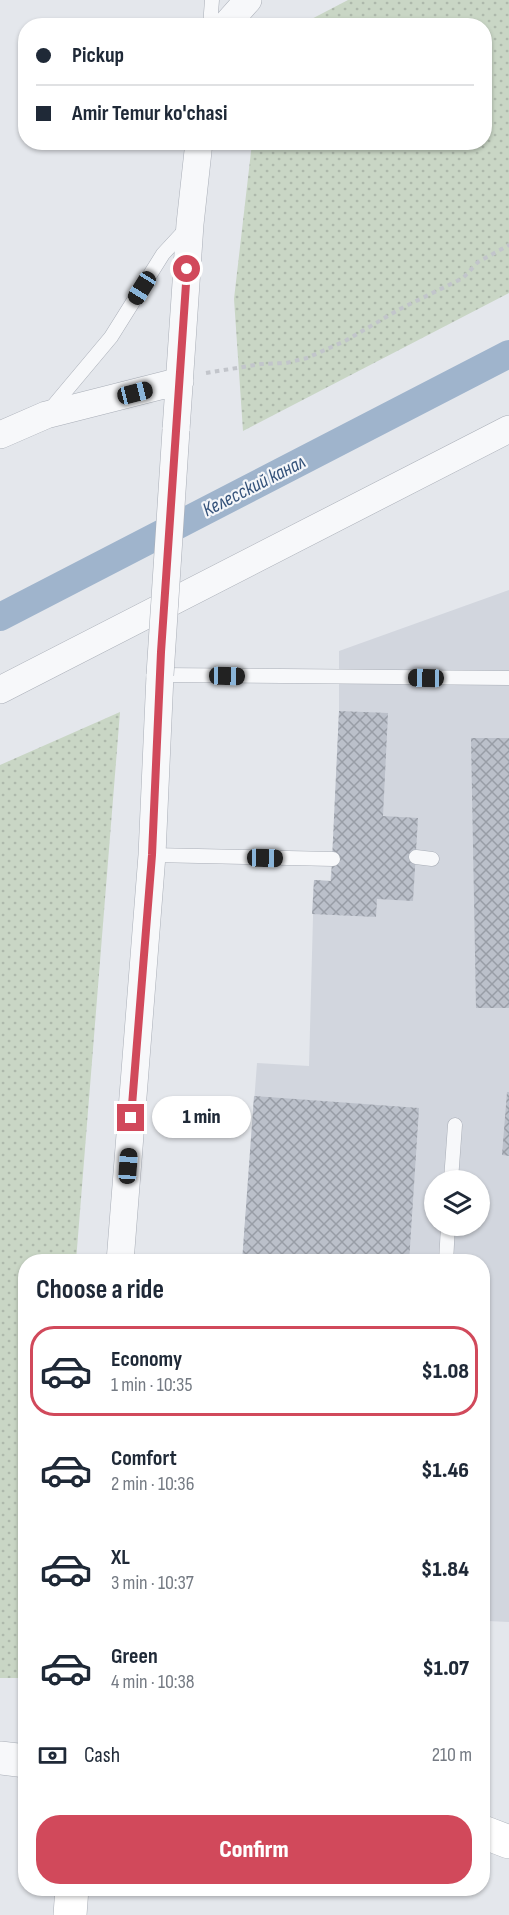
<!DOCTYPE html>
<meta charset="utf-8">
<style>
:root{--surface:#fff;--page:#f6f6f7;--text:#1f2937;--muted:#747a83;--line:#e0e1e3;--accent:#d1495b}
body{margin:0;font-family:"Sofia Sans Condensed",sans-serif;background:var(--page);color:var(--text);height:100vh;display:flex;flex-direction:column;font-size:22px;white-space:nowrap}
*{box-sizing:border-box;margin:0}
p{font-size:20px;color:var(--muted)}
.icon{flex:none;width:33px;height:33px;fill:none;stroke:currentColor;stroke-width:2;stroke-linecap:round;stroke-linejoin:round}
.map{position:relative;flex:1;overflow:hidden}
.details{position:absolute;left:18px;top:1254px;width:472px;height:642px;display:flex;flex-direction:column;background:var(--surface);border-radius:24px;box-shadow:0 2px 4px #0004}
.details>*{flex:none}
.guide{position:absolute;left:18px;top:18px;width:474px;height:132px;border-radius:24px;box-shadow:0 2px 4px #0004;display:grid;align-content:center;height:132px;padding:0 18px;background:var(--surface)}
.fabs{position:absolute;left:424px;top:1170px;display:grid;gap:12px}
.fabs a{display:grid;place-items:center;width:66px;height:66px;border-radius:50%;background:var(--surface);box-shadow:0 2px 4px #0004;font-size:30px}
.end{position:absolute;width:27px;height:27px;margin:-14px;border:8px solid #d1495b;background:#fff;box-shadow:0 0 0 3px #fff}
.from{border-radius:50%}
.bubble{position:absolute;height:42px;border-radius:21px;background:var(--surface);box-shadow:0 2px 4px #0004;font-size:20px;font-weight:800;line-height:42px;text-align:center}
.car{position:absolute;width:18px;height:36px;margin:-18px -9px;border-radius:8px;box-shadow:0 0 4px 2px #0007;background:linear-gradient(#222 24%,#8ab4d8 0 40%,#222 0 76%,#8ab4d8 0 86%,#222 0)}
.guide b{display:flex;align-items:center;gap:21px;height:57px;font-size:22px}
.guide b+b{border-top:2px solid var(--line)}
.guide i{width:15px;height:15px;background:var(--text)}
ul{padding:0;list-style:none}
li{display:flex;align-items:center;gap:18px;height:90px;margin:0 12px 9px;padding:0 6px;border:3px solid transparent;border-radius:24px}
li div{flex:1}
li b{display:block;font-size:22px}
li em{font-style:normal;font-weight:800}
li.active{border-color:var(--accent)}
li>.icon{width:54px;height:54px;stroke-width:1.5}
h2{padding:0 18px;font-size:27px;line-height:72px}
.pay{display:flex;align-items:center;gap:15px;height:66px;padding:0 18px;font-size:22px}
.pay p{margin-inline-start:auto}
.cta{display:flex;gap:12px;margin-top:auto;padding:12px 18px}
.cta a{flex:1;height:69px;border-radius:24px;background:var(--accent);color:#fff;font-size:24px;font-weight:800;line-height:69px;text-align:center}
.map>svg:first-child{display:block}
.built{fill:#d2d6de;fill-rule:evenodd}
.grass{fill:url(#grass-dots)}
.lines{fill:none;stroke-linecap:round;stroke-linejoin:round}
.canal{stroke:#9fb4cc;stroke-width:28}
.building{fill:url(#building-cross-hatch)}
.service-casing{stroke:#a9aeb7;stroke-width:15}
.minor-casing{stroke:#a9aeb7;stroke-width:28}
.tertiary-casing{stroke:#a9aeb7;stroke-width:34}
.secondary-casing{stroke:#a9aeb7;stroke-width:34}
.path{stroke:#c2c5cb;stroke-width:4;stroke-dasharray:4.5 4.5;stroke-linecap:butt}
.service{stroke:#f7f8fa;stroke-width:14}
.minor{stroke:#f7f8fa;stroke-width:27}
.tertiary{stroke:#f7f8fa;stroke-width:33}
.secondary{stroke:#fff;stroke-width:33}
.minor-bridge-casing{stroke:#a9aeb7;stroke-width:28;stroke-linecap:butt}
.minor-bridge{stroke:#f7f8fa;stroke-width:27}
.route{stroke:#d1495b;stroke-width:8}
.labels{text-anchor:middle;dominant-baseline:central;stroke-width:4.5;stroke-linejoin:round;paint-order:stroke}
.water-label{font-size:20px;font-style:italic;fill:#34527a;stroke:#f4f6f9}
</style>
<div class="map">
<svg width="509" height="1915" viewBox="0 0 509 1915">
<defs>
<pattern id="grass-dots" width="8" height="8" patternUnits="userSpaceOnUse" patternTransform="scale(1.5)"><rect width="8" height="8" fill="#c9d6c5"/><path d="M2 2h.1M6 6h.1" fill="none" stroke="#adb8ab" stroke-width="1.8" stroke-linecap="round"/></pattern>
<pattern id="building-cross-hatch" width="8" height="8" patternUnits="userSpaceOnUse" patternTransform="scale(1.5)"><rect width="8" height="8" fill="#bbc0ca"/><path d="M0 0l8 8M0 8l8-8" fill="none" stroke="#989da6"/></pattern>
</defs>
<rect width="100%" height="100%" fill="#e4e7ec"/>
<path class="built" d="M509,590v1032l-21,-1 -5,50v-409h-241l15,-199 52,3 5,-186 16,1 3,-22 6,-148v-60zM435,1180h45v46h-45z"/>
<path class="grass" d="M348,0h161v293l-266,138 -9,-132 18,-156 232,-1v-116l-184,-1z
M120,712l-44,549 -50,1 -1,416h-25v-913z"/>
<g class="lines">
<path class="canal" d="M0,617l509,-263"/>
</g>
<path class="building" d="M339,711l49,2 -5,103 35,2 -5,83 -36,-2 -1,18 -64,-3 2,-34 17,1z
M471,738h38v270h-33z
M507,1092h2v64l-7,-1z
M254,1096l165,12 -10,154h-167z"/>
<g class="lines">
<defs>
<path id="service" d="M210,26l2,-26
M49,411l62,-74 52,-83 24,-26
M160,675l349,3
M152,855l181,4
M416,857l16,2
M451,1180l4,-55
M446,1262l2,-36"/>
<path id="minor" d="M225,26l23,-26
M176,430l14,-206 9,-82
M0,435l46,-20 134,-34
M0,690l509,-261
M120,1262l32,-407 8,-180"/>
<path id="tertiary" d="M0,1758l26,3"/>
<path id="secondary" d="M483,1832l26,10
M70,1915l2,-27"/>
</defs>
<use href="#service" class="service-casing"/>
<use href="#minor" class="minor-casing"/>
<use href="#tertiary" class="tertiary-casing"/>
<use href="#secondary" class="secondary-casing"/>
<path class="path" d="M206,373l55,-9 25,-1 21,-5 38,-17 55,-32 63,-31 15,-16 31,-17"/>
<use href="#service" class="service"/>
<use href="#minor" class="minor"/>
<use href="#tertiary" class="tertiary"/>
<use href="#secondary" class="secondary"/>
<defs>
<path id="minor-bridge" d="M160,675l16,-245"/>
</defs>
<use href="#minor-bridge" class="minor-bridge-casing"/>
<use href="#minor-bridge" class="minor-bridge"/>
</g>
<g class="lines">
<path class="route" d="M131,1118l21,-263 9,-203 26,-383"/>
</g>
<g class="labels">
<g class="water-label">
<text transform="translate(254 486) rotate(-27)">Келесский канал</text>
</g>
</g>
</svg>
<div class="fabs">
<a><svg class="icon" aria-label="layers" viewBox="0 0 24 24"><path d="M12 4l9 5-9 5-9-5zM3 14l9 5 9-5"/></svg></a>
</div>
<i class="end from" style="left:187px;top:269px"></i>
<i class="end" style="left:131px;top:1118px"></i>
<div class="bubble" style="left:152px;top:1096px;width:99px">1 min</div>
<i class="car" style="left:142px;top:288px;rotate:212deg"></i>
<i class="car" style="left:135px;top:393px;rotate:76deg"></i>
<i class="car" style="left:227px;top:676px;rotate:91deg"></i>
<i class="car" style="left:426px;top:678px;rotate:271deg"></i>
<i class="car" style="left:265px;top:858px;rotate:91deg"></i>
<i class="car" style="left:128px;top:1166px;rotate:4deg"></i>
<div class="guide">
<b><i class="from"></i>Pickup</b>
<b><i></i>Amir Temur ko'chasi</b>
</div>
<section class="details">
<h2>Choose a ride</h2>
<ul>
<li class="active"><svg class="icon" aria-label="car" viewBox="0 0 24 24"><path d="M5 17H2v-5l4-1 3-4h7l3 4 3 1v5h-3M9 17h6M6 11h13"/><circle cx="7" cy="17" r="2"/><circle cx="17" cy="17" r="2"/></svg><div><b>Economy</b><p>1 min · 10:35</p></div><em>$1.08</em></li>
<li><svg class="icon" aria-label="car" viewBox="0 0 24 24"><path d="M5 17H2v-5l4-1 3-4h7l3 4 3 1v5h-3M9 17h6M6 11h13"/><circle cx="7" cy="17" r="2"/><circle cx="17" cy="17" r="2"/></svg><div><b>Comfort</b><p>2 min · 10:36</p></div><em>$1.46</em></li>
<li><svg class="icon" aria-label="car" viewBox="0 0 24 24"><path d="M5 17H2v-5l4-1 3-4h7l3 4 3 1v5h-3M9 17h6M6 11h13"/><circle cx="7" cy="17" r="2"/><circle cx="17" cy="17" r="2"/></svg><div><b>XL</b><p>3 min · 10:37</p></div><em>$1.84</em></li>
<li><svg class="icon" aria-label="car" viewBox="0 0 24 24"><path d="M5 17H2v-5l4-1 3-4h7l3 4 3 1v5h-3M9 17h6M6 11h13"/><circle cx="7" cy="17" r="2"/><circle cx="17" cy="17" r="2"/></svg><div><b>Green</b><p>4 min · 10:38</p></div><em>$1.07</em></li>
</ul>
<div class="pay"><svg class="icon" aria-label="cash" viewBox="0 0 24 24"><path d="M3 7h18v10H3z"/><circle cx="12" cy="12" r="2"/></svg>Cash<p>210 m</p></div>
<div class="cta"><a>Confirm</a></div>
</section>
</div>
